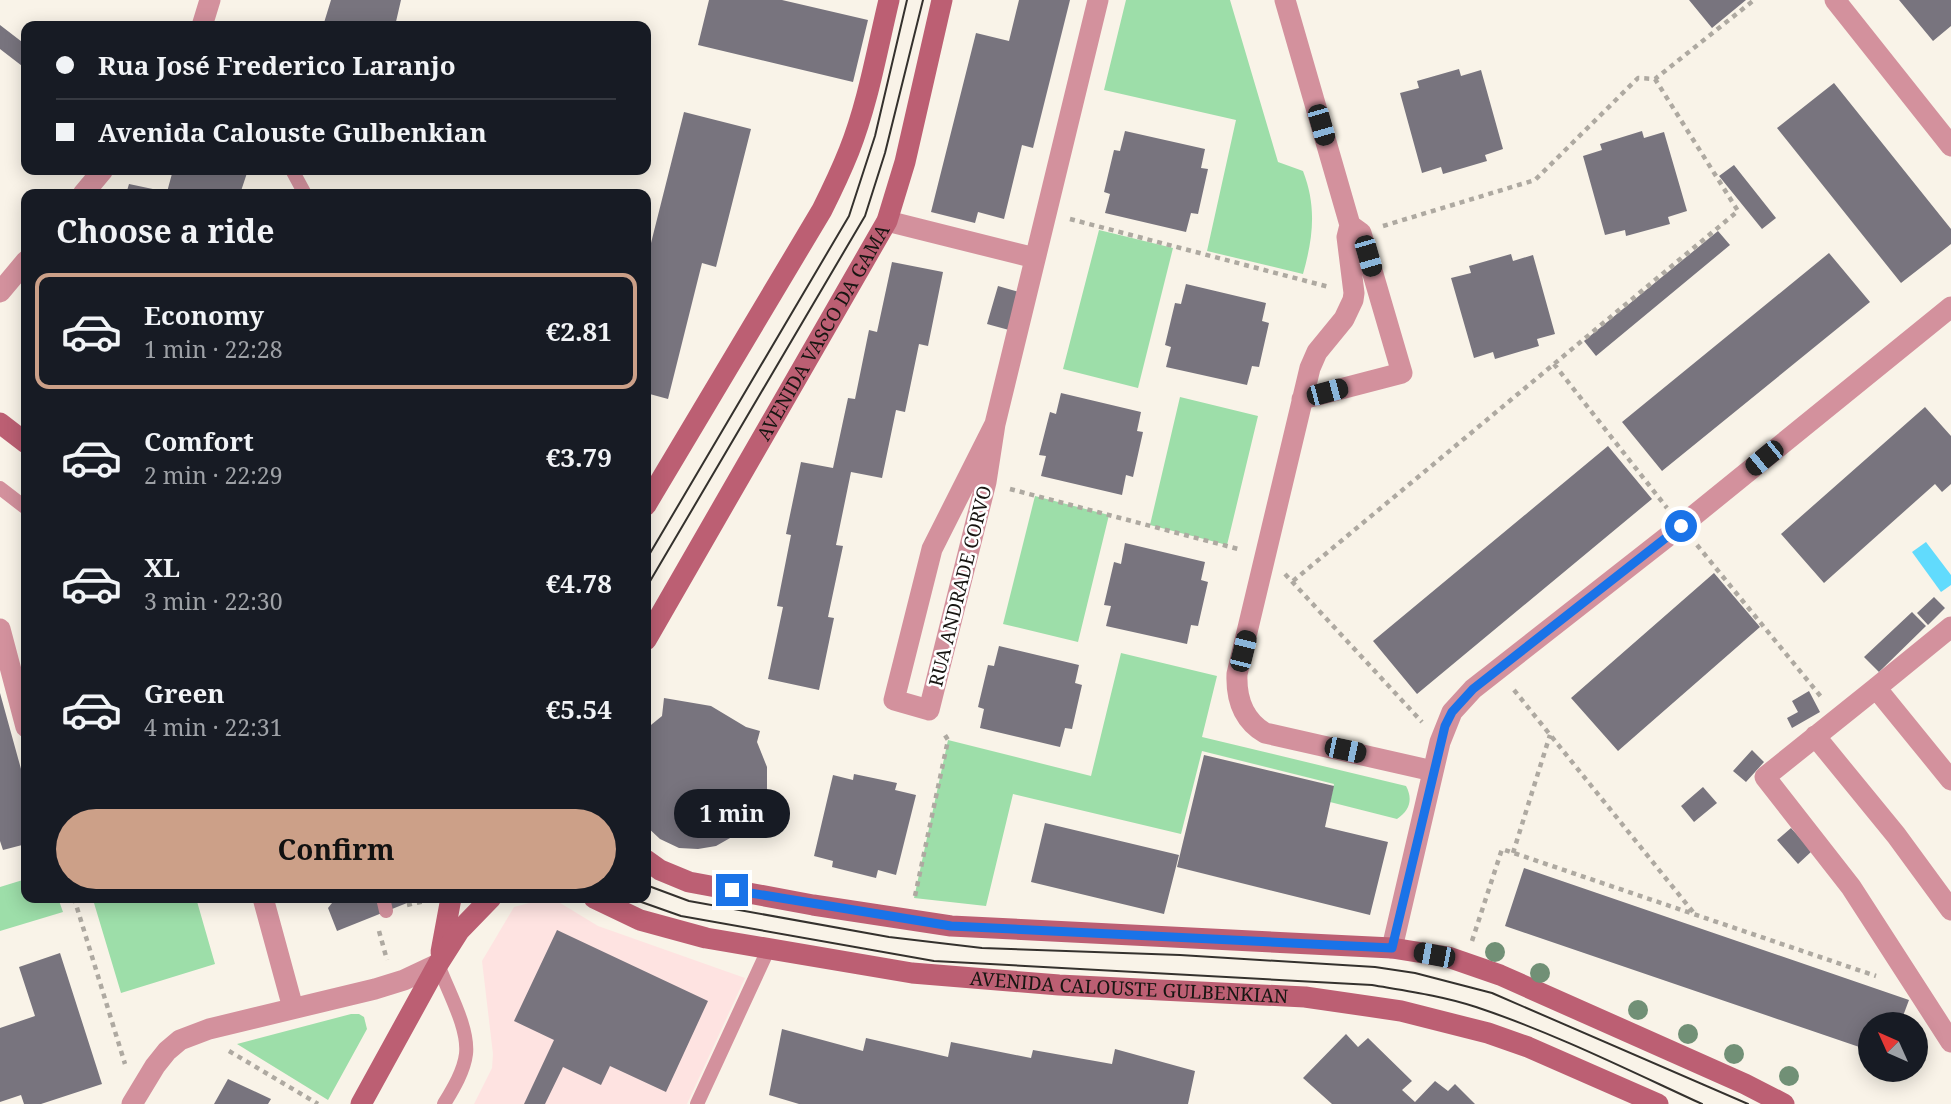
<!DOCTYPE html>
<meta charset="utf-8">
<style>
:root{--surface:#171b24;--page:#20242c;--text:#f1f3f6;--muted:#9ea1a6;--line:#363941;--accent:#cca088}
body{margin:0;font-family:"Noto Serif",serif;background:var(--page);color:var(--text);height:100vh;display:flex;flex-direction:column;font-size:26px;white-space:nowrap}
*{box-sizing:border-box;margin:0}
p{font-size:23px;color:var(--muted)}
.icon{flex:none;width:38px;height:38px;fill:none;stroke:currentColor;stroke-width:2;stroke-linecap:round;stroke-linejoin:round}
.map{position:relative;flex:1;overflow:hidden}
.side{position:absolute;left:21px;top:189px;width:630px;height:714px;display:flex;flex-direction:column;background:var(--surface);border-radius:14px;box-shadow:0 4px 18px #0003}
.side>*{flex:none}
.top-card{position:absolute;left:21px;top:21px;width:630px;height:154px;border-radius:14px;box-shadow:0 4px 18px #0003;display:grid;align-content:center;height:154px;padding:0 35px;background:var(--surface)}
.needle{width:46px;rotate:315deg}
.buttons{position:absolute;left:1858px;top:1012px;display:grid;gap:14px}
.buttons a{display:grid;place-items:center;width:70px;height:70px;border-radius:50%;background:var(--surface);box-shadow:0 4px 18px #0003;font-size:35px}
.end{position:absolute;width:32px;height:32px;margin:-16px;border:9px solid #1a73e8;background:#fff;box-shadow:0 0 0 4px #fff}
.from{border-radius:50%}
.bubble{position:absolute;height:49px;border-radius:24px;background:var(--surface);box-shadow:0 4px 18px #0003;font-size:23px;font-weight:700;line-height:49px;text-align:center}
.car{position:absolute;width:21px;height:42px;margin:-21px -10px;border-radius:9px;box-shadow:0 0 5px 2px #0007;background:linear-gradient(#222 24%,#8ab4d8 0 40%,#222 0 76%,#8ab4d8 0 86%,#222 0)}
.top-card b{display:flex;align-items:center;gap:24px;height:66px;font-size:26px}
.top-card b+b{border-top:2px solid var(--line)}
.top-card i{width:18px;height:18px;background:var(--text)}
ul{padding:0;list-style:none}
li{display:flex;align-items:center;gap:21px;height:116px;margin:0 14px 10px;padding:0 21px;border:4px solid transparent;border-radius:14px}
li div{flex:1}
li b{display:block;font-size:26px}
li em{font-style:normal;font-weight:700}
li.selected{border-color:var(--accent)}
li>.icon{width:63px;height:63px;stroke-width:1.5}
h2{padding:0 35px;font-size:32px;line-height:84px}
.cta{display:flex;gap:14px;margin-top:auto;padding:14px 35px}
.cta a{flex:1;height:80px;border-radius:42px;background:var(--accent);color:#111;font-size:28px;font-weight:700;line-height:80px;text-align:center}
.map>svg:first-child{display:block}
.education{fill:#fee3e1}
.green{fill:#9ddea9}
.water{fill:#61dbfd}
.building{fill:#78747e}
.lines{fill:none;stroke-linecap:round;stroke-linejoin:round}
.path{stroke:#aea9a1;stroke-width:4.5;stroke-dasharray:5 5;stroke-linecap:butt}
.lane{stroke:#d3919d;stroke-width:14}
.street{stroke:#d3919d;stroke-width:21}
.secondary{stroke:#bc5f73;stroke-width:21}
.tram{stroke:#34312d;stroke-width:2}
.tree{fill:#719076}
.route{stroke:#1a73e8;stroke-width:9}
.labels{text-anchor:middle;dominant-baseline:central;stroke-width:5;stroke-linejoin:round;paint-order:stroke}
.street-label{font-size:19px;fill:#181612;stroke:#fff}
</style>
<div class="map">
<svg width="1951" height="1104" viewBox="0 0 1951 1104">
<rect width="100%" height="100%" fill="#f9f3e8"/>
<path class="education" d="M548,898h4l46,28 147,52 -58,126h-213l18,-36 1,-14 -11,-93 32,-54z"/>
<path class="green" d="M1126,0h104l48,162 25,9c14,36 10,67 0,103l-96,-23 29,-131 -132,-30z
M1099,230l74,18 -35,140 -75,-19z
M1180,397l78,19 -31,129 -77,-20z
M1035,496l74,19 -31,127 -75,-18z
M1121,653l96,23 -15,61 204,49c7,13 4,24 -9,33l-67,-17 4,-18 -132,-33 -21,83 -168,-40 -27,112 -72,-8 34,-158 143,36z
M26,879v19h32l5,14 -63,19v-44z
M112,898h84l19,66 -94,29 -27,-90z
M351,1014h8l5,3 3,12 -39,71 -91,-56z"/>
<path class="water" d="M1926,542l25,33v10l-10,7 -29,-40z"/>
<path class="building" d="M331,0h70l-6,26h-72z
M709,0h73l86,20 -15,62 -155,-37z
M1019,0h51l-37,148 -11,-3 -18,74 -26,-7 -3,11 -44,-11 45,-179 33,8z
M1689,0h57l-34,28z
M1899,0h52v26l-18,15z
M0,25l26,20v24l-26,-20z
M1459,69l2,7 20,-6 22,79 -18,6 2,6 -44,13 -2,-7 -19,6 -22,-80 19,-5 -2,-7z
M1834,83l117,146v15l-50,39 -124,-155z
M684,112l67,17 -35,138 -14,-4 -34,136 -22,-6v-147l4,1z
M1125,131l80,18 -4,19 7,1 -10,45 -7,-1 -5,19 -81,-19 5,-19 -6,-2 10,-42 6,1z
M1642,131l2,7 20,-6 23,79 -19,6 2,7 -44,12 -1,-6 -20,5 -22,-79 19,-6 -2,-6z
M1734,165l42,53 -14,11 -43,-53z
M173,170h75l-8,24h-114l3,-10 38,8z
M1718,231l12,14 -134,111 -12,-15z
M1829,253l41,49 -208,169 -40,-49z
M1511,254l2,7 20,-6 22,79 -18,5 2,7 -44,13 -2,-7 -19,6 -23,-80 20,-5 -2,-7z
M892,262l51,10 -15,74 -9,-2 -14,68 -9,-2 -14,68 -31,-6 -15,73 7,1 -15,71 6,1 -15,72 -51,-11 15,-72 -6,-1 14,-71 -5,-1 15,-72 32,6 15,-70 7,1 14,-69 8,2z
M1186,284l80,19 -4,18 7,2 -10,44 -7,-1 -5,19 -81,-18 5,-20 -6,-2 10,-42 6,1z
M998,286l21,6 -10,38 -22,-6z
M1061,393l80,19 -4,19 6,1 -10,45 -7,-2 -4,20 -81,-19 5,-20 -7,-1 11,-43 6,2z
M1925,407l26,29v48l-9,8 -7,-8 -111,99 -43,-49z
M1608,446l44,53 -235,195 -44,-53z
M1125,543l80,19 -4,18 7,2 -10,44 -7,-1 -4,19 -81,-18 5,-20 -7,-1 10,-43 7,2z
M1714,573l46,54 -142,124 -47,-53z
M1934,597l11,11 -17,17 -11,-12z
M1912,612l14,14 -47,46 -15,-15z
M999,646l80,19 -4,18 7,2 -10,44 -7,-1 -5,19 -80,-19 4,-19 -6,-2 10,-42 6,1z
M1809,691l11,21 -28,16 -5,-10 11,-6 -6,-11z
M0,693l26,94v57l-23,6 -3,-9z
M664,698l47,8 35,21 14,4 -3,11 10,25v23l-12,42 -9,-3 -30,17 -18,3 -19,-1 -19,-9 -14,-13v-97l16,-13z
M1752,750l12,12 -18,20 -13,-11z
M1204,755l130,31 -9,41 63,15 -18,73 -193,-48z
M854,774l43,9 -2,7 21,5 -20,80 -18,-5 -2,8 -44,-11 1,-6 -19,-5 19,-81 20,5z
M1703,787l14,16 -23,19 -13,-16z
M1045,823l134,32 -15,59 -133,-32z
M1791,828l21,23 -14,13 -21,-24z
M1524,868l385,132 -9,24h-29v27l-366,-125z
M336,898h69l2,5 -70,28 -9,-23z
M557,930l151,71 -42,91 -56,-26 -9,19 -38,-18 -18,37h-21l30,-64 -40,-19z
M60,953l42,131 -61,20h-17l-3,-9 -21,7v-74l35,-12 -16,-49z
M782,1029l81,22 3,-13 82,19 3,-15 80,16 2,-8 79,14 3,-15 80,22 -7,33h-389l-30,-9z
M1346,1034l12,13 10,-9 44,43 -10,9 13,12 20,-21 13,10 7,-7 20,20h-143l-29,-26z
M228,1079l43,20 -3,5h-54z"/>
<g class="lines">
<path class="path" d="M1070,219l259,68
M1383,226l152,-46 103,-102 17,1 99,-79
M1554,364l113,144
M1010,489l232,61
M1697,545l125,153
M1285,574l137,148
M1293,581l445,-370 -83,-132
M1514,690l179,222
M1513,853l37,-118
M915,896l33,-156 -5,-8
M74,898l51,166
M407,905l18,-4
M379,931l8,29
M1472,941l30,-92 374,127
M229,1051l89,53"/>
<path class="lane" d="M292,170l13,24
M0,488l26,20
M383,898l3,13
M438,964c9,26 31,63 28,90 -2,17 -13,35 -22,50
M697,1104l71,-154"/>
<path class="street" d="M1285,0l65,225 -3,12 7,56 -1,7 -9,19 -27,33 -7,16 -73,306c-1,25 6,46 28,59l168,38
M1835,0l116,146
M202,26l8,-26
M83,194l20,-24
M887,221l148,37
M0,292l26,-31
M1302,399l100,-26 -41,-140 -11,-8
M995,424l-9,58 -57,228 -35,-10 38,-151z
M995,424l103,-424
M1951,627l-75,61 75,92
M0,629l26,98
M1876,688l-111,89 86,110 100,155
M1815,736l81,99 55,75
M263,898l30,110
M1392,948l48,-206 12,-30 21,-23 208,-163 270,-219
M132,1104l23,-38 12,-15 13,-11 29,-11 166,-40 29,-9 34,-16"/>
<g class="secondary">
<path d="M0,423l26,20"/>
<path d="M646,505l176,-295c10,-20 19,-39 27,-59 19,-48 28,-101 40,-151"/>
<path id="s1" d="M646,640l241,-419 18,-59 37,-162"/>
<path d="M646,860l14,10 29,12 124,23 138,21 441,22 56,9 52,18 245,109 39,20"/>
<path id="s2" d="M594,898l46,22 66,18 206,35 147,12 246,12 96,14 87,22 40,14 130,57"/>
<path d="M441,952l10,-54"/>
<path d="M361,1104l77,-140 21,-33 32,-33"/>
</g>
<path class="tram" d="M646,560l203,-344 26,-80 32,-136
M646,588l219,-372 20,-63 38,-153
M646,885l43,16 200,36 93,11 198,7 195,12 40,6 77,20 256,111
M630,898l51,18 253,45 438,24c35,6 71,11 104,22 78,26 152,63 226,97"/>
</g>
<g class="tree">
<circle cx="1495" cy="952" r="10"/>
<circle cx="1540" cy="973" r="10"/>
<circle cx="1638" cy="1010" r="10"/>
<circle cx="1688" cy="1034" r="10"/>
<circle cx="1734" cy="1054" r="10"/>
<circle cx="1789" cy="1076" r="10"/>
</g>
<g class="lines">
<path class="route" d="M732,890l219,36 441,22 53,-222 7,-14 21,-23 208,-163"/>
</g>
<g class="labels">
<g class="street-label">
<text stroke="none"><textPath href="#s1" startOffset="355">AVENIDA VASCO DA GAMA</textPath></text>
<text transform="translate(960 586) rotate(-76)">RUA ANDRADE CORVO</text>
<text stroke="none"><textPath href="#s2" startOffset="546">AVENIDA CALOUSTE GULBENKIAN</textPath></text>
</g>
</g>
</svg>
<div class="buttons">
<a><svg class="needle" viewBox="-14 -14 28 28"><path d="M0-13l5 13h-10z" fill="#e53935"/><path d="M0 13l5-13h-10z" fill="#9ea1a6"/></svg></a>
</div>
<i class="end from" style="left:1681px;top:526px"></i>
<i class="end" style="left:732px;top:890px"></i>
<div class="bubble" style="left:674px;top:789px;width:116px">1 min</div>
<i class="car" style="left:1321px;top:125px;rotate:164deg"></i>
<i class="car" style="left:1368px;top:256px;rotate:164deg"></i>
<i class="car" style="left:1327px;top:392px;rotate:75deg"></i>
<i class="car" style="left:1764px;top:458px;rotate:231deg"></i>
<i class="car" style="left:1243px;top:651px;rotate:14deg"></i>
<i class="car" style="left:1345px;top:750px;rotate:102deg"></i>
<i class="car" style="left:1434px;top:955px;rotate:281deg"></i>
<div class="top-card">
<b><i class="from"></i>Rua José Frederico Laranjo</b>
<b><i></i>Avenida Calouste Gulbenkian</b>
</div>
<section class="side">
<h2>Choose a ride</h2>
<ul>
<li class="selected"><svg class="icon" aria-label="car" viewBox="0 0 24 24"><path d="M5 17H2v-5l4-1 3-4h7l3 4 3 1v5h-3M9 17h6M6 11h13"/><circle cx="7" cy="17" r="2"/><circle cx="17" cy="17" r="2"/></svg><div><b>Economy</b><p>1 min · 22:28</p></div><em>€2.81</em></li>
<li><svg class="icon" aria-label="car" viewBox="0 0 24 24"><path d="M5 17H2v-5l4-1 3-4h7l3 4 3 1v5h-3M9 17h6M6 11h13"/><circle cx="7" cy="17" r="2"/><circle cx="17" cy="17" r="2"/></svg><div><b>Comfort</b><p>2 min · 22:29</p></div><em>€3.79</em></li>
<li><svg class="icon" aria-label="car" viewBox="0 0 24 24"><path d="M5 17H2v-5l4-1 3-4h7l3 4 3 1v5h-3M9 17h6M6 11h13"/><circle cx="7" cy="17" r="2"/><circle cx="17" cy="17" r="2"/></svg><div><b>XL</b><p>3 min · 22:30</p></div><em>€4.78</em></li>
<li><svg class="icon" aria-label="car" viewBox="0 0 24 24"><path d="M5 17H2v-5l4-1 3-4h7l3 4 3 1v5h-3M9 17h6M6 11h13"/><circle cx="7" cy="17" r="2"/><circle cx="17" cy="17" r="2"/></svg><div><b>Green</b><p>4 min · 22:31</p></div><em>€5.54</em></li>
</ul>
<div class="cta"><a>Confirm</a></div>
</section>
</div>
